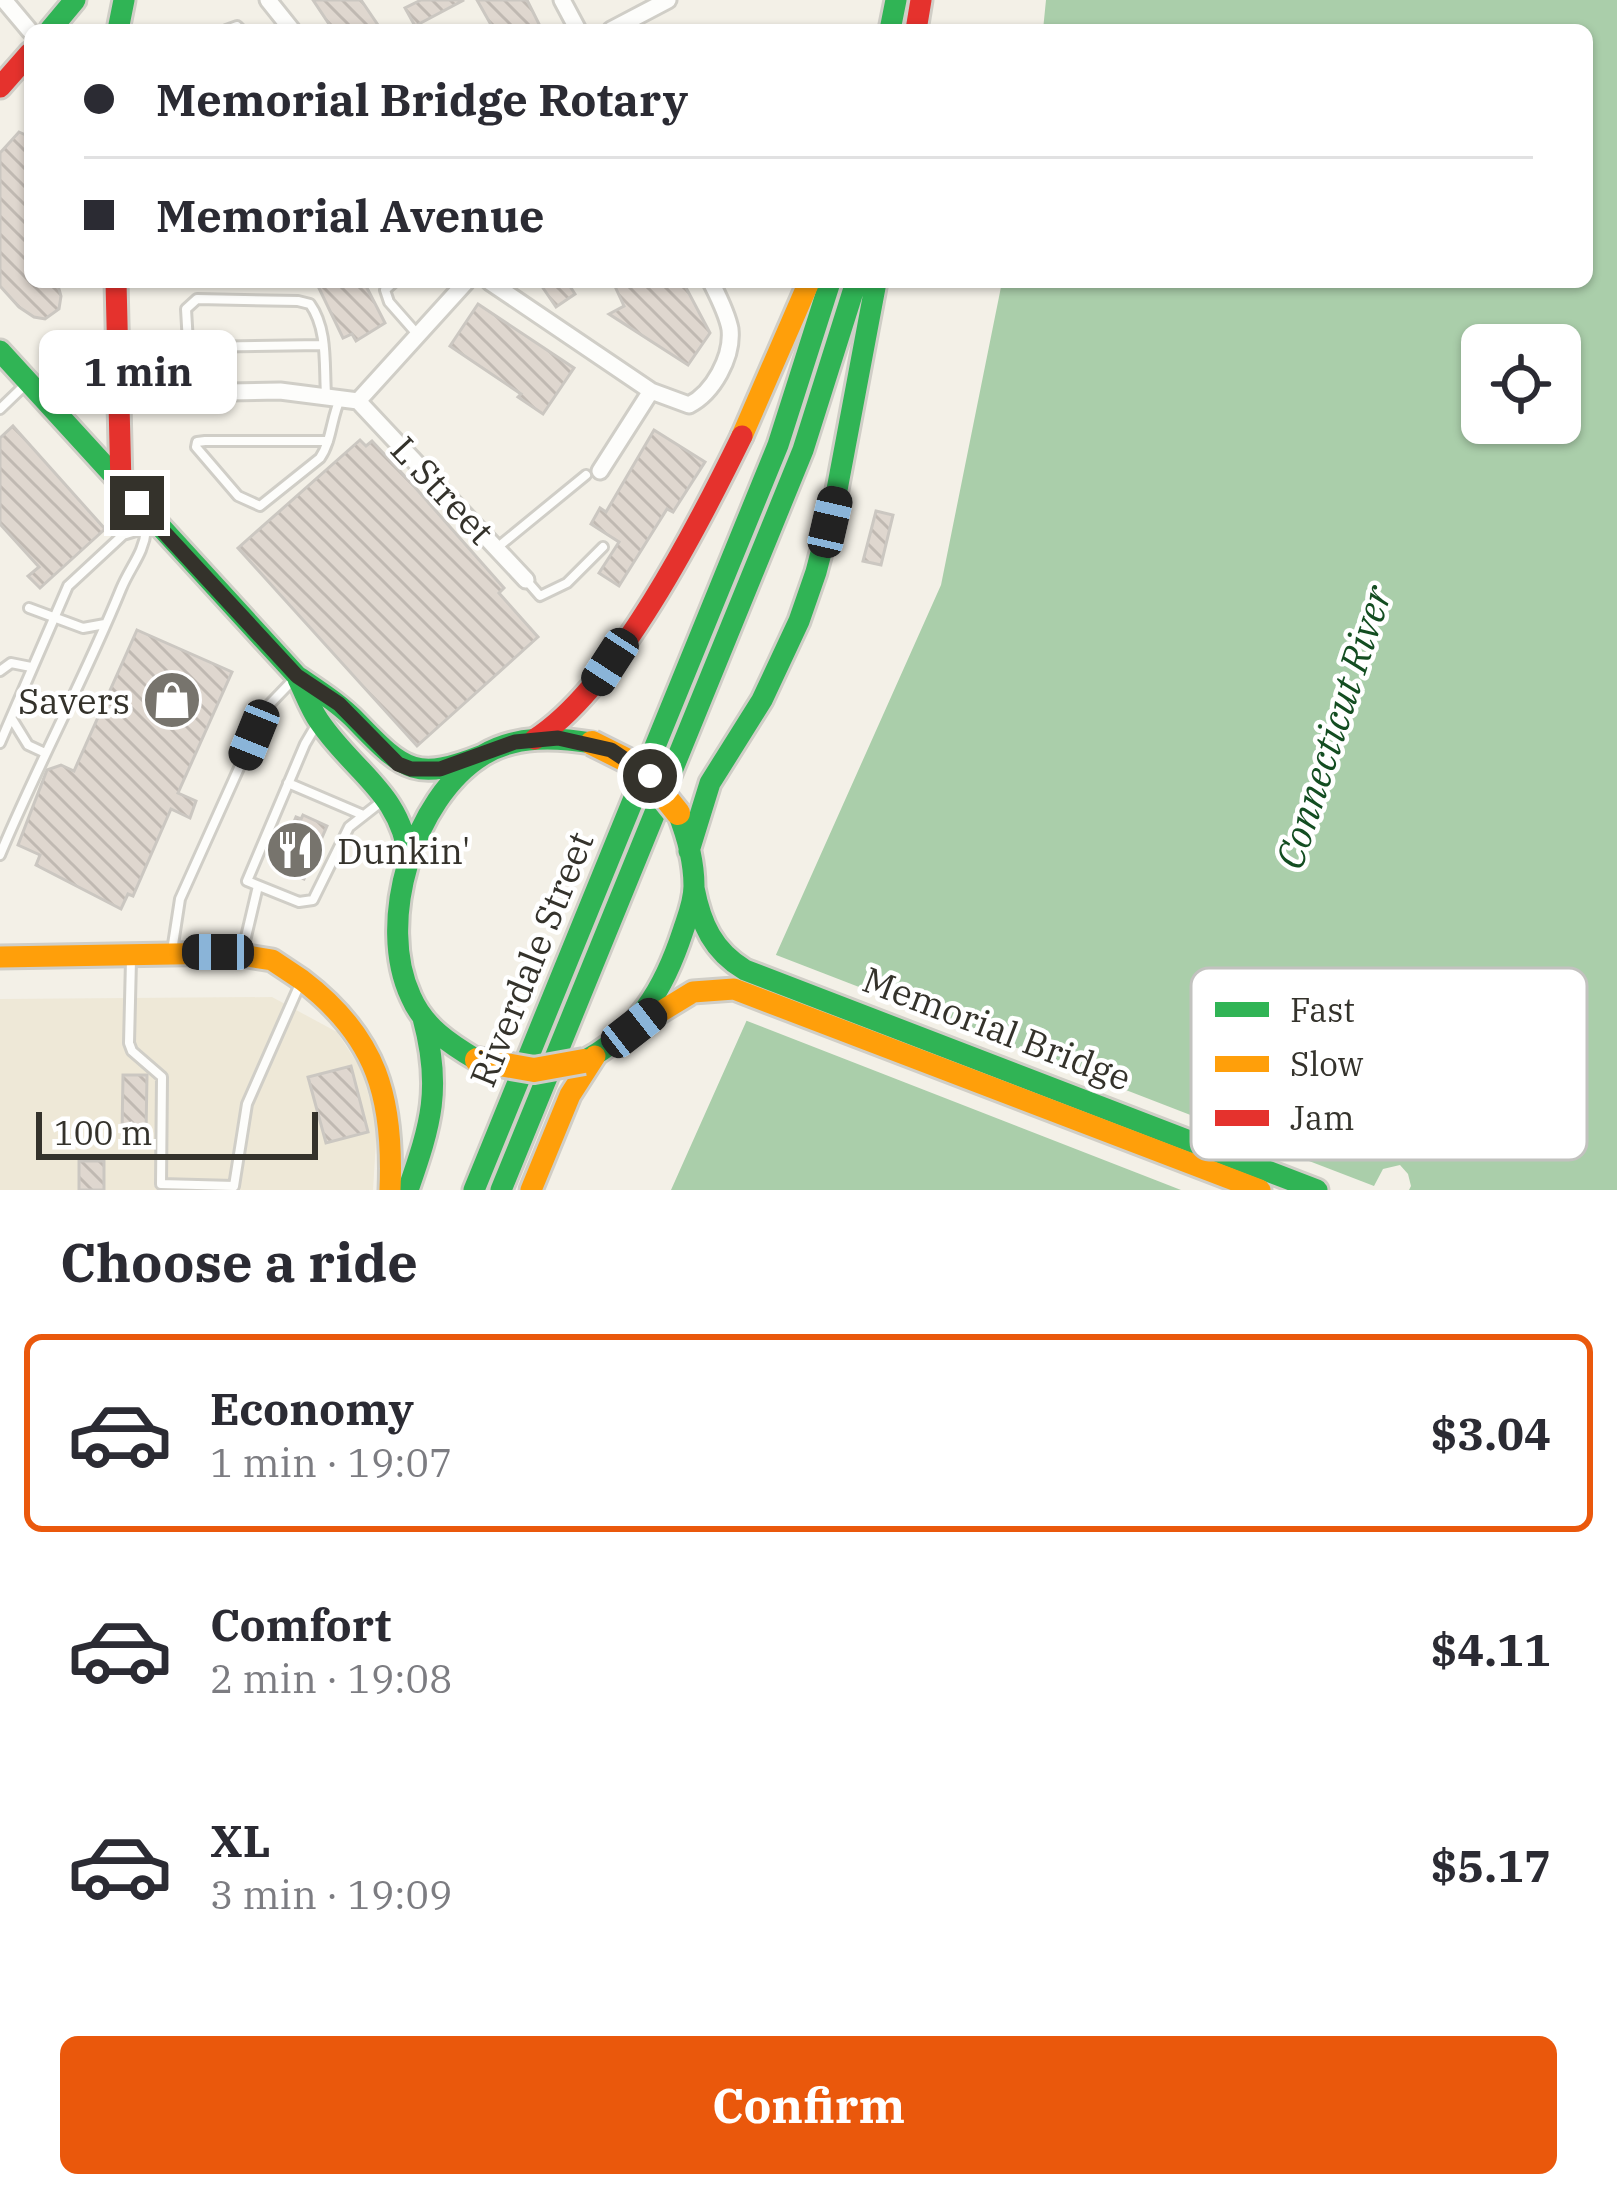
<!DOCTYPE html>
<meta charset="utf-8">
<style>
:root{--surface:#fff;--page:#f7f7f7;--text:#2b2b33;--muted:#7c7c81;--line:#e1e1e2;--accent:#ea580c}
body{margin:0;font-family:"IBM Plex Serif",serif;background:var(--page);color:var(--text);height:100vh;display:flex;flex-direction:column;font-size:45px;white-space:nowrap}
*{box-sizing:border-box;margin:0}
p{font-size:39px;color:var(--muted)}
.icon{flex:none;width:66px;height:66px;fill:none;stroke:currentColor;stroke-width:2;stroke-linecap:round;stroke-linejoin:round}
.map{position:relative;height:1190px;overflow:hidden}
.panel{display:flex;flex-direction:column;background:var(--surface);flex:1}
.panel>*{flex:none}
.top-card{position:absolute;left:24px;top:24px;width:1569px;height:264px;border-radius:18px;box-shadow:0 3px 9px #0004;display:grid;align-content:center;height:264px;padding:0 60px;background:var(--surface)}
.buttons{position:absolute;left:1461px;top:324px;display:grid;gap:24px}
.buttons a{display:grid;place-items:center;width:120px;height:120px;border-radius:18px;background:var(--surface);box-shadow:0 3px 9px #0004;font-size:60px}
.scale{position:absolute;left:36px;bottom:30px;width:282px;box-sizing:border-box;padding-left:12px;border:6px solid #34322b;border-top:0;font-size:33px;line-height:42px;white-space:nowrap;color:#34322b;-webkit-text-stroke:9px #fff;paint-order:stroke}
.end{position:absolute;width:54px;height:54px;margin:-27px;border:15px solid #34322b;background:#fff;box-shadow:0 0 0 6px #fff}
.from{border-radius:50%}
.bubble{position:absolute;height:84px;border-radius:18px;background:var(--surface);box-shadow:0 3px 9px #0004;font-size:39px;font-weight:800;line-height:84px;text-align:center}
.car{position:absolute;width:36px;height:72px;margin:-36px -18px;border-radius:15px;box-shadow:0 0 9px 3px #0007;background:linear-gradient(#222 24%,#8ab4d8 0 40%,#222 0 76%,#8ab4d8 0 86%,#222 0)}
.top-card b{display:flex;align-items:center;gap:42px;height:114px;font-size:45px}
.top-card b+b{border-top:3px solid var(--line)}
.top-card i{width:30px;height:30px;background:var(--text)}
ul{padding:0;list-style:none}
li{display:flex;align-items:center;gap:36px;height:198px;margin:0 24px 18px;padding:0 36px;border:6px solid transparent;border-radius:18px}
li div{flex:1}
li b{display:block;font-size:45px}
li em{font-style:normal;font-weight:800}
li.active{border-color:var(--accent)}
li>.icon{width:108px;height:108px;stroke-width:1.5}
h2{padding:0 60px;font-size:54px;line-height:144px}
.primary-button{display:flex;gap:24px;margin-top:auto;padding:24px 60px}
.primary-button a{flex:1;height:138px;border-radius:18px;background:var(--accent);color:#fff;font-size:48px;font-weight:800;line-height:138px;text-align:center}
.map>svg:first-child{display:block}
.built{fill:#eee8d7}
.water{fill:#aaceaa;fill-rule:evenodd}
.pier{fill:#f3f0e7}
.building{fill:url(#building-back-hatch);stroke:#cbc7c1;stroke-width:3}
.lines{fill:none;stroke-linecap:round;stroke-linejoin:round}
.lane-casing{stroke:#d0cec7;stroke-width:14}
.street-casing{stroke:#d0cec7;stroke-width:21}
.fast-casing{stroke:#d0cec7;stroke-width:27}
.slow-casing{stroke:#d0cec7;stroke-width:27}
.jam-casing{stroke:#d0cec7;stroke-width:27}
.lane{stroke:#fdfdfb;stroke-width:8}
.street{stroke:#fdfdfb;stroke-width:15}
.fast{stroke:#30b455;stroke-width:21}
.slow{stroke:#ff9f0a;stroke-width:21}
.jam{stroke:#e5322d;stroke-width:21}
.slow-bridge-casing{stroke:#ceccc8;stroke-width:30;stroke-linecap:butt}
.slow-bridge{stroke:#ff9f0a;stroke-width:24}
.route{stroke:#34322b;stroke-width:15}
.labels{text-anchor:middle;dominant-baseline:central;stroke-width:9;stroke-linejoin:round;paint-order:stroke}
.street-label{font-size:36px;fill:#34322b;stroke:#fff}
.poi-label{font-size:36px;fill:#34322b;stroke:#fff;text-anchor:end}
.water-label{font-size:39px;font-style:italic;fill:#134d21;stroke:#fff}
.key{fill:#fff;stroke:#c2c2bf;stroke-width:3}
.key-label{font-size:33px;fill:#34322b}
</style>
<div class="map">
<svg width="1617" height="1190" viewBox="0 0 1617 1190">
<defs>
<pattern id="building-back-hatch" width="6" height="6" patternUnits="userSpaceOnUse" patternTransform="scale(3)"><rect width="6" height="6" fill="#dfd7cf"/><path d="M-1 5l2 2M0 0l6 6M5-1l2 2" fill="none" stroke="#c0b9b2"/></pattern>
</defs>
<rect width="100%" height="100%" fill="#f3f0e7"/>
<path class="built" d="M272,997l65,35 24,37 16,55 -4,66h-373v-191z"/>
<path class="water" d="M1046,0h571v1190h-946l270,-605 61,-303h585v-252h-544zM1482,345h78v78h-78z"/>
<path class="pier" d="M771,953l435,168 9,-17 18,-4 9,14 -3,20 135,52 9,-17 17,-4 8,9 3,12 -2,4h-228l-439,-171z"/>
<path class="building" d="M313,0h48l17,25 -8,5h-37z
M421,0h43l-49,26 -10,-18z
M477,0h50l15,30h-48z
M19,132l11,5v145h27l4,14 -2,13 -14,10 -11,-2 -15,-10 -19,-21v-133z
M316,282h48l21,41 -29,18 -4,-7 -9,4z
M539,282h28l8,12 -19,13z
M613,282h70l27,51 -22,32 -79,-51 15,-8z
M478,304l96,64 -31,46 -25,-17 3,-3 -71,-48z
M13,426l92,103 -65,59 -12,-12 11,-9 -39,-43v-86z
M654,430l51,32 -32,50 -6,-3 -48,77 -20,-13 20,-31 -28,-18 9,-16 6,4z
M360,440l6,6 6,-5 41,44 91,103 -5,5 39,44 -121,109 -179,-198z
M876,511l17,4 -12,50 -18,-4z
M137,630l95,42 -54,121 18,8 -6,17 -19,-9 -38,87 -5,-2 -7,15 -85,-44 4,-10 -22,-10 29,-75 14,-5 13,6z
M303,815l24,11 -23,53 -24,-11 14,-30 -6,-2 8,-19 5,2z
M351,1066l17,66 -42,11 -18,-66z
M123,1075h24l-1,59h-24z
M79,1161h25v29h-25z"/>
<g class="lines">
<defs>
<path id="lane" d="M226,30l11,-4 4,4
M394,282l-9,8 4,12 29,33
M322,345l-128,2 -6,-4 -2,-34 11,-10 101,2 12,3c18,25 14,61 16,90
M0,409l27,-26
M328,441h-123l-8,1 -1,5 42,49 22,10 60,-48c12,-17 11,-41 21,-61
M498,547l88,-72
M527,581l13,15 27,-13 36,-36
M29,608l54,20 22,-4
M0,671l11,-8 20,4
M12,719l16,26 15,7
M315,727l-10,17 -58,137 52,21 14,-2 36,-73 32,-25
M0,743l68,-157 55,-51 26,-8
M288,783l75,32
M0,855c38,-91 84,-175 121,-266 9,-22 23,-36 25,-59
M172,951l8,-52 86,-191 28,-29
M242,954l16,-68
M131,960l-2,83 3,8 30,26 -1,107 73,2 13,-82 53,-120"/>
<path id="street" d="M4,0l26,31
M268,0l24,30
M562,0l16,30
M611,30l57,-30
M490,282l161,109 38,14c24,-12 44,-48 41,-76 -3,-16 -12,-33 -19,-47
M120,394l160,-3 78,10 108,-119
M358,401l168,179
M600,471l51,-80"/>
<path id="fast" d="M50,30l25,-30
M118,30l6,-30
M890,30l6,-30
M0,351l297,325c22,15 43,28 61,47 47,49 59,58 125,32
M298,679c7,14 12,29 21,42 35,52 82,71 90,139
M689,851l21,-68 52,-83 37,-79 17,-49 20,-77 40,-213
M694,888c7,36 19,63 51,82l572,220
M477,1060c-27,-16 -53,-33 -66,-63 -35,-74 2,-199 72,-242 33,-20 73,-18 109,-12
M584,1061c54,-29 80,-72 99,-130 5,-15 11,-29 11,-45 0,-25 -7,-50 -16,-73
M408,1190c23,-66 34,-102 15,-172
M474,1190l304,-745 52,-163
M501,1190l302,-740 53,-168"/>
<path id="slow" d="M742,436l67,-154
M0,957l229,-4 43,7 30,20
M302,980c75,57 92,118 88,210
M634,1028l59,-36 41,-3 526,201
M531,1190l39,-95 25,-39"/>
<path id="jam" d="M916,30l5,-30
M0,87l30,-34
M116,282l5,203
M535,739c81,-52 164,-215 207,-303"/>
</defs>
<use href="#lane" class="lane-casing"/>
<use href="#street" class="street-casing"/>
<use href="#fast" class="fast-casing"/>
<use href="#slow" class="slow-casing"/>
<use href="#jam" class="jam-casing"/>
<use href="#lane" class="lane"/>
<use href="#street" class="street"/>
<use href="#fast" class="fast"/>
<use href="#slow" class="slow"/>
<use href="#jam" class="jam"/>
<defs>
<path id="slow-bridge" d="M592,743l50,25 36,45
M477,1060l57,10 50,-9"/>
</defs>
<use href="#slow-bridge" class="slow-bridge-casing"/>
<use href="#slow-bridge" class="slow-bridge"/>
</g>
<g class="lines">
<path class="route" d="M137,503l160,173 42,28 59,60 13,5h29l75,-27 43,-4 53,12 39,26"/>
</g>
<defs>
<symbol id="shop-disc" viewBox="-11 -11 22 22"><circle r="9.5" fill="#77746d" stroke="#fff"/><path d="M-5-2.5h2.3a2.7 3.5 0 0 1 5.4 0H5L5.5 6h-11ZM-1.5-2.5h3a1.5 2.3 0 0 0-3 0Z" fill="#fff"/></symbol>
<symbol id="restaurant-disc" viewBox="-11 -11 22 22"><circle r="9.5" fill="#77746d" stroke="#fff"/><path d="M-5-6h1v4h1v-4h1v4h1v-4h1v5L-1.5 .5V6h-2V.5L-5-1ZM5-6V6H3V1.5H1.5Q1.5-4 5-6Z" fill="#fff"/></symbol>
</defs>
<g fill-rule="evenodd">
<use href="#shop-disc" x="139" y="667" width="66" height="66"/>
<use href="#restaurant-disc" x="262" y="817" width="66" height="66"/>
</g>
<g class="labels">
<g class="street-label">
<text transform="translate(443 490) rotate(47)">L Street</text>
<text transform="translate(531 959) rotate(-68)">Riverdale Street</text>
<text transform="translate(997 1028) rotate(21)">Memorial Bridge</text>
</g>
<g class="poi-label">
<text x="130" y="700">Savers</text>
<text x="337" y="850" text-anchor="start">Dunkin'</text>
</g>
<g class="water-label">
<text transform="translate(1333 727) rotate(-72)">Connecticut River</text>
</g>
</g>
<rect x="1191" y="968" width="396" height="192" rx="18" class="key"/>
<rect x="1215" y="1002" width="54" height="15" fill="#30b455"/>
<rect x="1215" y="1056" width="54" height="16" fill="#ff9f0a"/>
<rect x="1215" y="1110" width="54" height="16" fill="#e5322d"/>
<g class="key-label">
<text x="1290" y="1022">Fast</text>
<text x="1290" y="1076">Slow</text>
<text x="1290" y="1130">Jam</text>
</g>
</svg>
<div class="buttons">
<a><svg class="icon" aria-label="locate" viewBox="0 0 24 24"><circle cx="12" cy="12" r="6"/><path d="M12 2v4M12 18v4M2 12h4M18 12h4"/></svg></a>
</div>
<div class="scale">100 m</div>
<i class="end from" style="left:650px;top:776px"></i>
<i class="end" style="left:137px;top:503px"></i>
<div class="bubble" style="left:39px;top:330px;width:198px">1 min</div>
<i class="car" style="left:830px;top:522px;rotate:13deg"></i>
<i class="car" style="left:610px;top:662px;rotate:213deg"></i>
<i class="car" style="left:254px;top:735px;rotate:202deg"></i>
<i class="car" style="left:218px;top:952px;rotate:270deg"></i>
<i class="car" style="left:634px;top:1028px;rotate:52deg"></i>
<div class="top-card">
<b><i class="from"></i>Memorial Bridge Rotary</b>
<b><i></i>Memorial Avenue</b>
</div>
</div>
<section class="panel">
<h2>Choose a ride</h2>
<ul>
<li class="active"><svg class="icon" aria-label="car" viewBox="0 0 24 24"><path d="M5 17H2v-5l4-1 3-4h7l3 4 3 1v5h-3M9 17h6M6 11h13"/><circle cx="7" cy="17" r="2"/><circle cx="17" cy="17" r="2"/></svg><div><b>Economy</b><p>1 min · 19:07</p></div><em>$3.04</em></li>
<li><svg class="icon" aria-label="car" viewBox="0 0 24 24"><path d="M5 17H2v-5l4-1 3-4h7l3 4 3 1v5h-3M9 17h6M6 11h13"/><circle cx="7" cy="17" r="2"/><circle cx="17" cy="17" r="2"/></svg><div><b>Comfort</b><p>2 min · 19:08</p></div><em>$4.11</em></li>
<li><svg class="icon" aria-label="car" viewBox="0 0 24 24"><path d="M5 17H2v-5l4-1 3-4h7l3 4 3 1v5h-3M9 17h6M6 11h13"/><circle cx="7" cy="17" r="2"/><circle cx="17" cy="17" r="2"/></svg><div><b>XL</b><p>3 min · 19:09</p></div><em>$5.17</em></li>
</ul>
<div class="primary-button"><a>Confirm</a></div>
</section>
